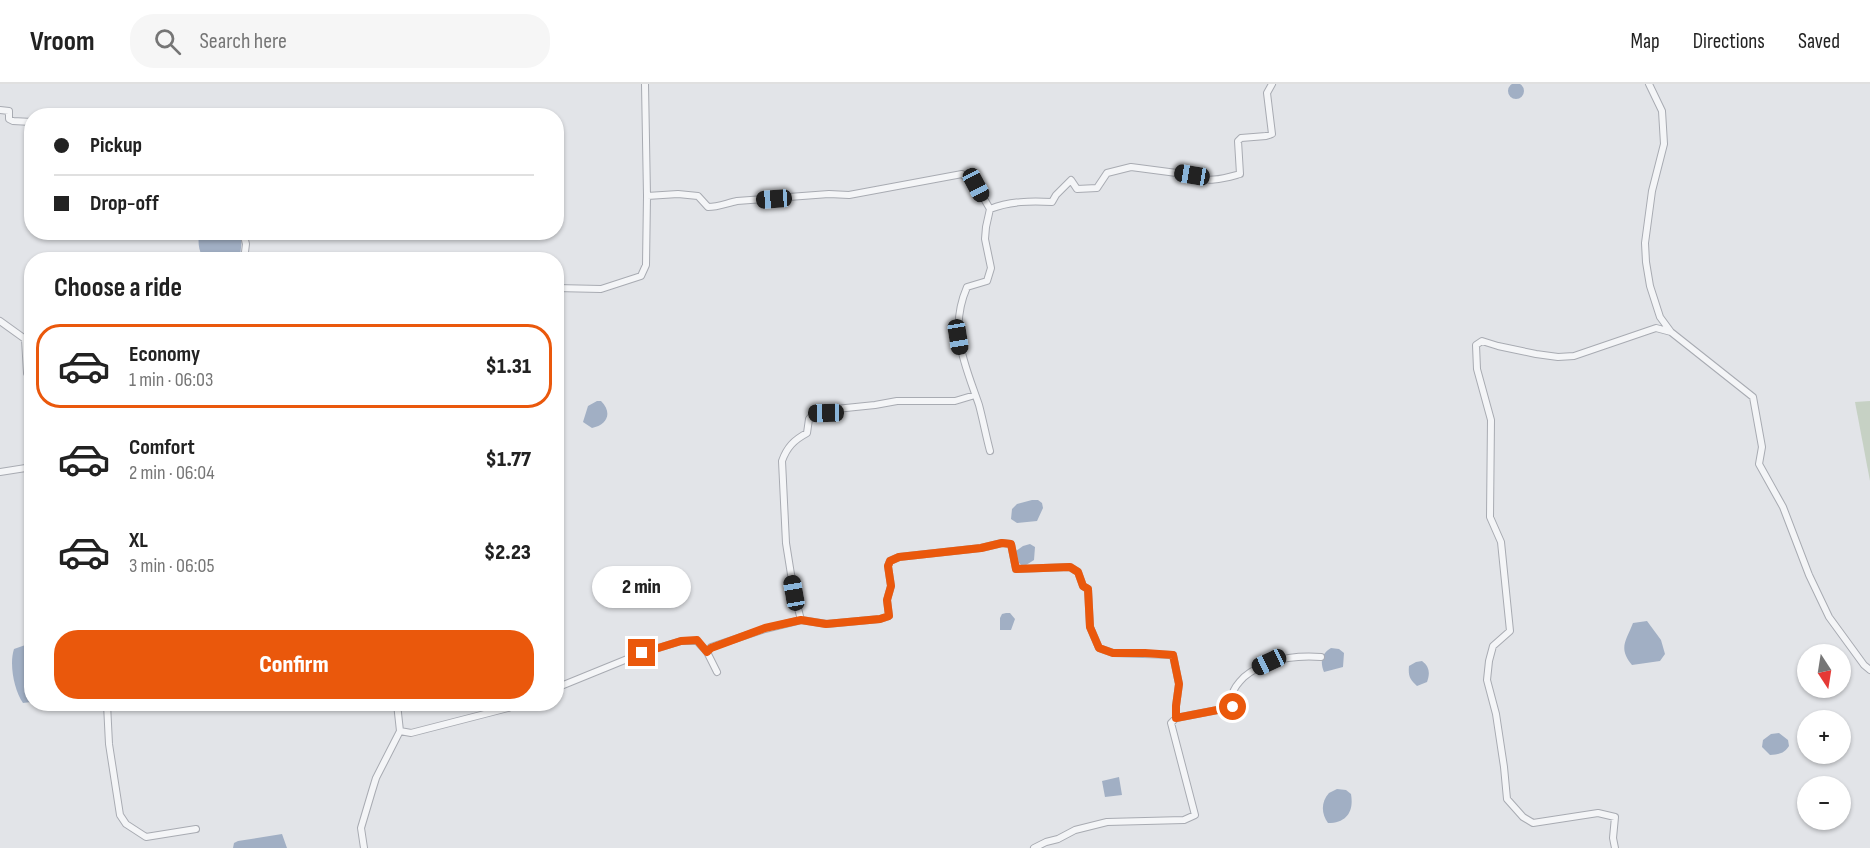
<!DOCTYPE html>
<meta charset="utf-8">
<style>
:root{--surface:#fff;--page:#f6f6f6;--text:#222;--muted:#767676;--line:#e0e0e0;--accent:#ea580c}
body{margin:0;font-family:"Sofia Sans Condensed",sans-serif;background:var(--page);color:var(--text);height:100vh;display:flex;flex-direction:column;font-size:22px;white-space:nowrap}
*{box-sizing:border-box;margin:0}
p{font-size:20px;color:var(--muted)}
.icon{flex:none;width:33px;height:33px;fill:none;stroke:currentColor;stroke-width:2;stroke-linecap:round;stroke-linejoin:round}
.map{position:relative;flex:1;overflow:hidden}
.panel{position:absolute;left:24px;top:168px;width:540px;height:459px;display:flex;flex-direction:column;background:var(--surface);border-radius:24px;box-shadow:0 2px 4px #0004}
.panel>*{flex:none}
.top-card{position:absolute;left:24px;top:24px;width:540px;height:132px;border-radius:24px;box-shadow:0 2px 4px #0004;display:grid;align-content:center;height:132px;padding:0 30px;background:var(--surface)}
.needle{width:39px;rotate:168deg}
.buttons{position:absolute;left:1797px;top:560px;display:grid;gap:12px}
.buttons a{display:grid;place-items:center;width:54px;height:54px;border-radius:50%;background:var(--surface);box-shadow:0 2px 4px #0004;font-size:30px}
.end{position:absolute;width:27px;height:27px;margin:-14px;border:8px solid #ea580c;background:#fff;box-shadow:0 0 0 3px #fff}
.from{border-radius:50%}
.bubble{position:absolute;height:42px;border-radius:21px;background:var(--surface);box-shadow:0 2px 4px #0004;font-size:20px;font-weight:800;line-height:42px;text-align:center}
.car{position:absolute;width:18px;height:36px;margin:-18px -9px;border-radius:8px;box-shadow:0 0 4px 2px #0007;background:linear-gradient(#222 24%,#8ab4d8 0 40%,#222 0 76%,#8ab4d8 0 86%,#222 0)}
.top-card b{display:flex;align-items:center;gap:21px;height:57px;font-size:22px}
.top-card b+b{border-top:2px solid var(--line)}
.top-card i{width:15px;height:15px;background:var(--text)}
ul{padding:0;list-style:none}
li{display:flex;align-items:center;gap:18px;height:84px;margin:0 12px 9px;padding:0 18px;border:3px solid transparent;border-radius:24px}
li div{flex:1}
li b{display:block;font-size:22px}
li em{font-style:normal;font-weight:800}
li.on{border-color:var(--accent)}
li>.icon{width:54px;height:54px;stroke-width:1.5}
h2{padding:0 30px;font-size:27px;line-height:72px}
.primary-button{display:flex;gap:12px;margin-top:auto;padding:12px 30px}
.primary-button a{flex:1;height:69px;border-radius:24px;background:var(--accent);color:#fff;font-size:24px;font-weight:800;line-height:69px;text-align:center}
header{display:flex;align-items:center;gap:36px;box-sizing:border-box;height:84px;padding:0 30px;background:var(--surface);border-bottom:2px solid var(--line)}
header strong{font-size:28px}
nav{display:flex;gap:33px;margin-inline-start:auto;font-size:21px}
.search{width:420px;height:54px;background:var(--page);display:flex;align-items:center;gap:15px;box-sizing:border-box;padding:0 21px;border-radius:24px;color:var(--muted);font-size:22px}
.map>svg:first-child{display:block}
.green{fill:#c6d1c4}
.water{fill:#a1afc4}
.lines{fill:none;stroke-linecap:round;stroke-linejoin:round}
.street-casing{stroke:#a8abb2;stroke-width:8}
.street{stroke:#f4f5f7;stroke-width:6}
.route{stroke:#ea580c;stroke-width:8}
</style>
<header>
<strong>Vroom</strong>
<div class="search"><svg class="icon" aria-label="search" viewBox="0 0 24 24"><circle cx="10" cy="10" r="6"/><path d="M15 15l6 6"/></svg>Search here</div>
<nav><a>Map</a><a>Directions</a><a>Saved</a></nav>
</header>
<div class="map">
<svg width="1870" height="764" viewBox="0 0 1870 764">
<rect width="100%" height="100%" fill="#e2e4e8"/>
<path class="green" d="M1870,317v80l-15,-79z"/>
<path class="water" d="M1508 7a8 8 0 1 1 16 0a8 8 0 1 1-16 0Z
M199,149h42l1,5 -2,19 -5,2h-30c-7,-6 -7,-18 -6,-26z
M597,317h4c12,12 6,24 -9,27l-9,-6 5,-16z
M1032,416h6l4,3 1,5 -6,13 -20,2 -6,-4 1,-10 5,-5z
M1030,460l5,3 -1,13 -11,7 -4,-4 -3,-12 7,-5z
M1006,529h4l5,6 -4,11h-11v-12l2,-4z
M1647,537l14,19 4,14 -5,7 -28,4c-14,-17 -6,-24 1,-42z
M31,559v59l-8,1c-9,-13 -14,-39 -9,-54z
M1331,564l8,1 5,4 -1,14 -19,5c-4,-10 -3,-18 7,-24z
M1422,577c8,6 8,13 5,21l-10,4c-7,-6 -9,-10 -8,-20l7,-4z
M1779,649l9,7 1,6c-5,8 -10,8 -19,9l-8,-8 1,-7 8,-6z
M1119,693l3,18 -17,2 -3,-16z
M1337,705l9,1 5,4c3,17 -4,29 -23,29 -7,-10 -7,-21 1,-30z
M282,750l5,14h-54l1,-5 4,-2z"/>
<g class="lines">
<defs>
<path id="street" d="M1649,0l13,27 2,33 -12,47 -7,52 1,19 4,24 10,31 11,15 82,65 9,50 -3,17 24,43 26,68 20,42 35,48 6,5
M0,26l9,1v8l4,2 19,1
M647,112l31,-2 20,2 10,11c10,0 19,-4 29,-6l92,-7 20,1 113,-21 14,11 14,24
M243,148l3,12 -2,16
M556,204l45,1 40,-13 5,-11 1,-69 -2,-112
M0,237l25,18 2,34h5
M990,367c-4,-15 -7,-31 -11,-46 -14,-41 -31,-74 -12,-118l20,-6 4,-13 -6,-29 1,-12 4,-18c20,-8 41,-8 62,-7l4,-7 15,-15 6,9 20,-1 10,-15 24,-6 61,8c14,9 33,3 48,-1l-2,-33 3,-3 25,-2 6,-2 -5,-41 5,-9
M0,388l32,-5
M801,536l-7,-27 -8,-50 -4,-82c5,-14 12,-21 25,-28l2,-14 5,-6h12l10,-4 39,-4 22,-4h58l20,-6
M717,588l-10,-20 4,-5 54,-18 36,-9 26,4 53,-5 9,-3 -2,-16 4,-14 -3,-20 2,-5 9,-4 82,-9 21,-5 9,1 5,25 54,-2 8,5 5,14 5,3 2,38 9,21 14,5 60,2 6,29 -3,22v12
M556,604l86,-35 39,-12h16l10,11
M107,620l2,40 11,71 6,9 20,13 50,-8
M400,647l11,2 97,-25 10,-4
M364,764l-3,-20 11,-37 4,-13 24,-47 -3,-27
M1034,764l12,-6 12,-3 17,-9 32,-8 77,-2 11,-5 -24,-92 5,-5 57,-11c0,-4 -2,-11 0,-14 1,-6 7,-12 11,-16 22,-18 49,-22 77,-20
M1615,764l-2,-10 2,-21 -17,-4 -65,10 -10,-6 -16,-18 -3,-32 -8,-53 -9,-34 2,-19 4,-15 17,-15 -9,-89 -11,-25 1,-97 -14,-51 -1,-24 6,-4 16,5 38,8 22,3 16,-1 82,-28 15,4"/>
</defs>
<use href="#street" class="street-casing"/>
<use href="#street" class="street"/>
</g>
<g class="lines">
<path class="route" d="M642,569l39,-12 16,-1 10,12 4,-4 54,-20 36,-8 25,4 54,-5 9,-3 -2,-16 4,-14 -3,-20 2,-5 9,-4 82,-9 21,-5 9,1 5,25 54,-2 8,5 5,14 5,3 2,38 9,21 14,5h32l28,2 6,29 -3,22v12l57,-11"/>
</g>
</svg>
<div class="buttons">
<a><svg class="needle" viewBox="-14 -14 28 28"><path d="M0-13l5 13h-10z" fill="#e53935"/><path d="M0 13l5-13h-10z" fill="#767676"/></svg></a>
<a>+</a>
<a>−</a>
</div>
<i class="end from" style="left:1233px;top:623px"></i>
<i class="end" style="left:642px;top:569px"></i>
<div class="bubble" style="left:592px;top:482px;width:99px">2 min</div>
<i class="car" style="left:1192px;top:91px;rotate:280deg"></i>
<i class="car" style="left:976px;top:101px;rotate:152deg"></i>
<i class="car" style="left:774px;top:115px;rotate:266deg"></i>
<i class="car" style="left:958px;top:253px;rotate:171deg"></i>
<i class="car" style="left:826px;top:329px;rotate:269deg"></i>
<i class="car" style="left:794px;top:509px;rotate:350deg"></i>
<i class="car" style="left:1269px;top:578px;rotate:245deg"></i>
<div class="top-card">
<b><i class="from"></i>Pickup</b>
<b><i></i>Drop-off</b>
</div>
<section class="panel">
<h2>Choose a ride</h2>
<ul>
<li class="on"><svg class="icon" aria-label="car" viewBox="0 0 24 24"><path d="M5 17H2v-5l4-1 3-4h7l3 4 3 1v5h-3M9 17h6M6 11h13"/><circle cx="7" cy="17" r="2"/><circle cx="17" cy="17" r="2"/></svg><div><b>Economy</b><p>1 min · 06:03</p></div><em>$1.31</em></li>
<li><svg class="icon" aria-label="car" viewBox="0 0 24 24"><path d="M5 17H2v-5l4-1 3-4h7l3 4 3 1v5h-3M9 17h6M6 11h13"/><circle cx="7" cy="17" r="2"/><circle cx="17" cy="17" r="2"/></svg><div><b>Comfort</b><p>2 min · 06:04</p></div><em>$1.77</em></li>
<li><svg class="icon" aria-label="car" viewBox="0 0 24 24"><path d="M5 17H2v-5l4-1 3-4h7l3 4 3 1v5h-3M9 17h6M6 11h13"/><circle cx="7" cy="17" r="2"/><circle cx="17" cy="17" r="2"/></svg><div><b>XL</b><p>3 min · 06:05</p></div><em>$2.23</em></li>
</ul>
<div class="primary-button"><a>Confirm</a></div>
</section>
</div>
